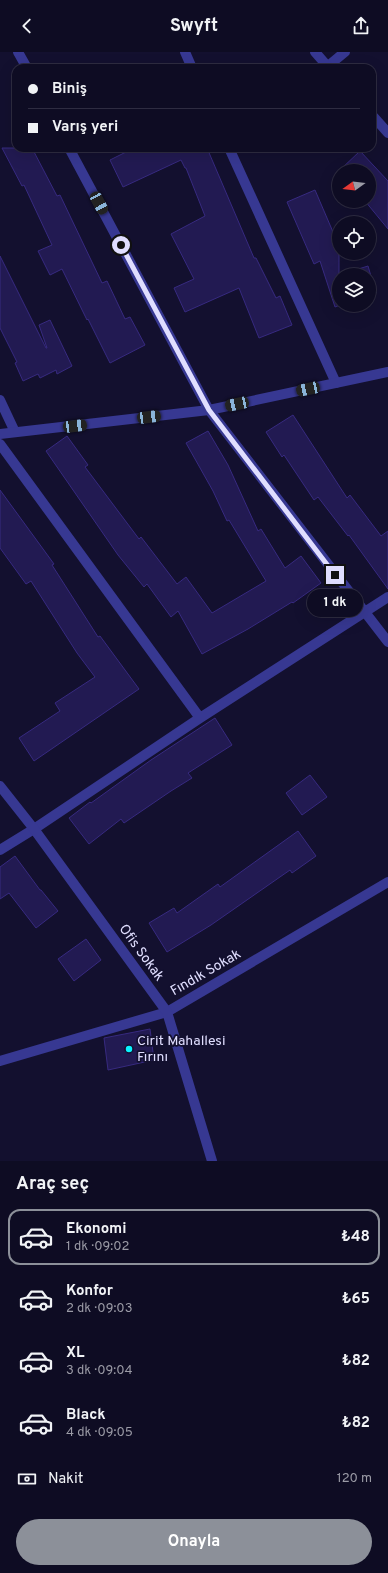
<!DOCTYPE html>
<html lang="tr">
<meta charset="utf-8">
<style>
:root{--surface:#0e0c23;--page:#17152b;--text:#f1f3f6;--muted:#9b9ba6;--line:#2e2c41;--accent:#8c9099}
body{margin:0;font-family:Overpass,sans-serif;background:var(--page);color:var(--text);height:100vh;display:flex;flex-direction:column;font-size:15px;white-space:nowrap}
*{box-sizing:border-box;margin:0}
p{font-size:13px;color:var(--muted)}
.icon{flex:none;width:22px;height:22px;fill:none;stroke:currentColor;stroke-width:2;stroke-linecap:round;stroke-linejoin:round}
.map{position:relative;height:1109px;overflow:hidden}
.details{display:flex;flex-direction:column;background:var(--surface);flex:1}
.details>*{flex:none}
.guide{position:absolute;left:12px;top:12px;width:364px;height:88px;border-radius:12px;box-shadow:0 4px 16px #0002,0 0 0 1px var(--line);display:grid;align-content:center;height:88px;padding:0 16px;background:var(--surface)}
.needle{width:26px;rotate:255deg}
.controls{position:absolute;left:332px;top:112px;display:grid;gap:8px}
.controls a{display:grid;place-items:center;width:44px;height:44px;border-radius:50%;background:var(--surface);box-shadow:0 4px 16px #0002,0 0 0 1px var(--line);font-size:20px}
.end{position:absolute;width:18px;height:18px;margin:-9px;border:5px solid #e0deff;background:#111;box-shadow:0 0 0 2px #111}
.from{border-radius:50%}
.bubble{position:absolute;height:28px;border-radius:14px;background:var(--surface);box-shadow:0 4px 16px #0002,0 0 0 1px var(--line);font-size:13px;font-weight:700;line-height:28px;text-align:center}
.car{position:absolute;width:12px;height:24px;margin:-12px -6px;border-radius:5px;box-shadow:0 0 3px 1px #0007;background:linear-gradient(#222 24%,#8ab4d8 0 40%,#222 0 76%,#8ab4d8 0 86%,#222 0)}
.guide b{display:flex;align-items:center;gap:14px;height:38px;font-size:15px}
.guide b+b{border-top:1px solid var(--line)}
.guide i{width:10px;height:10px;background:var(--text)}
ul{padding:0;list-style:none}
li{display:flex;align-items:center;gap:12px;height:56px;margin:0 8px 6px;padding:0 8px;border:2px solid transparent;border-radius:12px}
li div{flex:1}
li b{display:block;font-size:15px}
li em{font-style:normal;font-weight:700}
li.selected{border-color:var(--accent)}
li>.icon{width:36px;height:36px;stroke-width:1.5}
h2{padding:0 16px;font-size:18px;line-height:48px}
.pay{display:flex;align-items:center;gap:10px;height:44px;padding:0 16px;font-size:15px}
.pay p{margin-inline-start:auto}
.primary-button{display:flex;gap:8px;margin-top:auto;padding:8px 16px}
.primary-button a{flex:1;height:46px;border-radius:24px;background:var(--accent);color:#fff;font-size:16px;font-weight:700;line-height:46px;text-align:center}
header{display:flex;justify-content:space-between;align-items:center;height:52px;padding:0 16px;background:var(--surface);font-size:18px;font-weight:700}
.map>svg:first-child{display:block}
.building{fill:#221a52;stroke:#372a80}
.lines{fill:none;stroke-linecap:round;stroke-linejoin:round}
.minor{stroke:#373892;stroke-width:10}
.tertiary{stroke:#373892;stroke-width:10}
.route{stroke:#e0deff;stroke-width:5}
.poi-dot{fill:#0af3ff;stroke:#13102f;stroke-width:1.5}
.labels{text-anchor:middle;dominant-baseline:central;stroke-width:3.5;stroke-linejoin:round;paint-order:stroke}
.street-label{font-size:14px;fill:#e0deff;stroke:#13102f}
.poi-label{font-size:14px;fill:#e0deff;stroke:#13102f;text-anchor:start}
</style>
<header><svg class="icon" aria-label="back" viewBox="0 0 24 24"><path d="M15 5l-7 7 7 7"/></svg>Swyft<svg class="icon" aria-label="share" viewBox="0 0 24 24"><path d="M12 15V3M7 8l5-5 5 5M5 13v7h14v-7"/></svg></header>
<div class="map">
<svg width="388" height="1109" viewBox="0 0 388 1109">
<rect width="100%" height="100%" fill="#13102f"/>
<path class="building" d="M2,96h30l25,48 3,-1 42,88 5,-2 18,38 5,-2 15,28 -35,18 -22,-44 -1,1 -25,-51 -12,6 -12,-24 14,-6 -28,-60 -2,1z
M134,96h73l47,110h2l20,40 4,-2 12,29 -33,13 -20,-50 -54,24 -11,-24 20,-9 -23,-45 34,-18 -19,-48h-1l-4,-8 -58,27 -13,-27z
M360,99l28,30v48l-23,-28h4v-30h-28l-1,-1z
M315,138l24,56v29l29,-9 8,27 -7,3v-21h-30l1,30 -5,2 -15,-46 -6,3 -27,-62z
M0,204l46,92h1l-8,-23 11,-5 22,46 -15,8 -1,-4 -16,8 -2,-4 -15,7 -8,-18 2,-1 -17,-34z
M293,363l54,83 3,-3 31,41 7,-5v58l-39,-54 -1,1 -30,-39 -4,3 -30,-45 -2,2 -16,-25z
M208,379l20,34 30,66 3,-2 24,39 16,-12 20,27 -28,20 -1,-1 -44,27 -46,25 -24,-43 -7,6 -24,-33 -3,3 -26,-32 -72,-104 21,-15 21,29 -3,2 54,72 2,-2 36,47 9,-7 26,36 54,-32 -37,-61 -2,1 -14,-30 -27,-48z
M0,438l54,74 -2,1 46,72 2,-1 39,53 -105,72 -15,-23 41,-27 -5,-8 40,-26 -18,-24 -46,-72 -5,3 -26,-36z
M215,666l17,27 -44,28 4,5 -21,13 -47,32 -3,-4 -32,25 -20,-26 21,-16 1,1 60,-43z
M310,723l17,22 -25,18 -16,-22z
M298,779l18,25 -24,17 -2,-3 -79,55 -44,27 -18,-29 25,-15 3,5 41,-29 2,3z
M15,804l25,34h1l17,21 -22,17 -27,-35 -9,6v-32z
M86,887l15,21 -27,21 -16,-22z
M150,977l4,31 -46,10 -4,-32z"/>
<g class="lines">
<path class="minor" d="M18,0l9,16
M185,0l7,16
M328,14l17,-14
M69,96l140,262 179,232
M229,96l107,235
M0,348l15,32
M0,392l200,274
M0,798l34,-21 166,-111 188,-121
M0,1009l167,-49 221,-130"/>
<path class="tertiary" d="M315,0l14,16
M372,63l16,18
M0,382l209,-24 179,-38
M0,734l34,43 133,183 45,149"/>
</g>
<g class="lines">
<path class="route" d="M121,193l88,165 126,165"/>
</g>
<circle class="poi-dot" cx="129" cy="997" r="4"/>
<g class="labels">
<g class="street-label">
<text transform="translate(141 901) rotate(54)">Ofis Sokak</text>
<text transform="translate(206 921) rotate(-30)">Fındık Sokak</text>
</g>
<g class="poi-label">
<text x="137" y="989">Cirit Mahallesi<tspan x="137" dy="16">Fırını</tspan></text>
</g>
</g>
</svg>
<div class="controls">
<a><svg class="needle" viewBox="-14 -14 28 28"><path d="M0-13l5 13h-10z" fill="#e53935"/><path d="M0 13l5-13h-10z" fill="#9b9ba6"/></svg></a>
<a><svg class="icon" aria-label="locate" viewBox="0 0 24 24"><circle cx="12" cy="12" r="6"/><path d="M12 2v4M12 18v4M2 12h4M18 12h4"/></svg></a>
<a><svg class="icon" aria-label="layers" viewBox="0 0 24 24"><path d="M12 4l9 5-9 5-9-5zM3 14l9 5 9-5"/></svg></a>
</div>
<i class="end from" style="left:121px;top:193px"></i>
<i class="end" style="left:335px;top:523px"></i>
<div class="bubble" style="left:307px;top:537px;width:56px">1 dk</div>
<i class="car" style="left:99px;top:151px;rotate:152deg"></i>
<i class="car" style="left:308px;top:337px;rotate:258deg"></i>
<i class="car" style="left:237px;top:352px;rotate:258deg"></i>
<i class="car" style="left:149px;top:365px;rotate:83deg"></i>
<i class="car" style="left:75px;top:374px;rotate:83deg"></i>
<div class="guide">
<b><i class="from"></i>Biniş</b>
<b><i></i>Varış yeri</b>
</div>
</div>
<section class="details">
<h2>Araç seç</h2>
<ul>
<li class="selected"><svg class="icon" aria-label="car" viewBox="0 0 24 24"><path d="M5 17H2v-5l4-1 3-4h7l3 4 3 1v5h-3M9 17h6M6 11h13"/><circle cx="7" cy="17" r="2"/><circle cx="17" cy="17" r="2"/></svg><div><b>Ekonomi</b><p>1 dk · 09:02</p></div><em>₺48</em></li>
<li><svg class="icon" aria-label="car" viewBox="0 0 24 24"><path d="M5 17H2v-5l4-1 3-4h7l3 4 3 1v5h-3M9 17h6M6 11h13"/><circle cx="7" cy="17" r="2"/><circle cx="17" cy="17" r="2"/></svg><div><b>Konfor</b><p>2 dk · 09:03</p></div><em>₺65</em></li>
<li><svg class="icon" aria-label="car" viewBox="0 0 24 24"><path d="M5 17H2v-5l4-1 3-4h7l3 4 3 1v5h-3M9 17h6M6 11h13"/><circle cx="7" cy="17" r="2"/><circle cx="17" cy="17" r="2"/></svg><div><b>XL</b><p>3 dk · 09:04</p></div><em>₺82</em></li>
<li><svg class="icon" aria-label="car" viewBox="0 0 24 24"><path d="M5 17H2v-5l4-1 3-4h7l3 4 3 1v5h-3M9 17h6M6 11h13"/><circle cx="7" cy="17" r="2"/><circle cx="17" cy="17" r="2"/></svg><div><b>Black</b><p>4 dk · 09:05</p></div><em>₺82</em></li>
</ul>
<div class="pay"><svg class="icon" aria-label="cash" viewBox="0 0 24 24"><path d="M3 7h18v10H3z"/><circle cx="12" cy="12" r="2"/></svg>Nakit<p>120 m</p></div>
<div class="primary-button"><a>Onayla</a></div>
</section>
